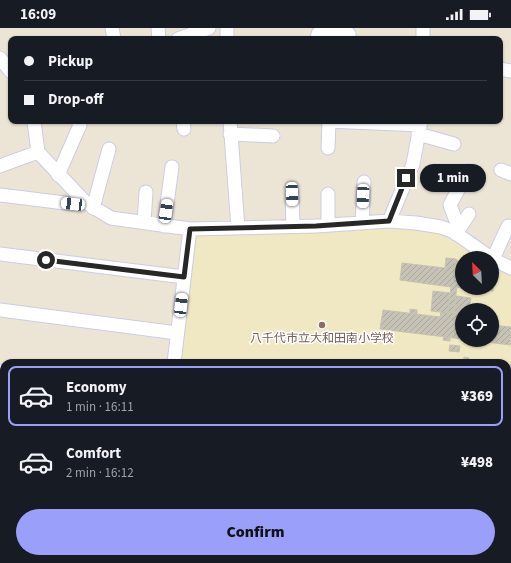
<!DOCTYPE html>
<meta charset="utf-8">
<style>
:root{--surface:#171b24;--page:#20242c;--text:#f1f3f6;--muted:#9ea1a6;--line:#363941;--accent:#9aa0fa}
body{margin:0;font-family:"Source Sans 3","Noto Sans JP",sans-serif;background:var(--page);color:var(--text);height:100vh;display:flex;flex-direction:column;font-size:15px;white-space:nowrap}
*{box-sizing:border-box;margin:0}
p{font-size:13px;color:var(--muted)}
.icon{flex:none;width:22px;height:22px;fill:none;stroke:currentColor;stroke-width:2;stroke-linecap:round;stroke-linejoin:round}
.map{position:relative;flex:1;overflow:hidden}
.side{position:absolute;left:0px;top:331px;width:511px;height:204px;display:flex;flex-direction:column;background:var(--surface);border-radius:12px 12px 0 0;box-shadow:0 1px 3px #0004}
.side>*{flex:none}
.banner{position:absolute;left:8px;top:8px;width:495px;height:88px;border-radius:8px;box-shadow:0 1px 3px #0004;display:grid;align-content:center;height:88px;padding:0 16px;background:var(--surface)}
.needle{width:26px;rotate:336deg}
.controls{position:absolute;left:455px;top:223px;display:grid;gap:8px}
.controls a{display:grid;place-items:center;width:44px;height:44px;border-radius:50%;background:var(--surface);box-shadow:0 1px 3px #0004;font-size:20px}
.end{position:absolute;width:18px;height:18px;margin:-9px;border:5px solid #272727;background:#fff;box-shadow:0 0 0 2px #fff}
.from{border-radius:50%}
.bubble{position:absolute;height:28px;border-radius:14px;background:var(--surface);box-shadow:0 1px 3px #0004;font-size:13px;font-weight:800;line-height:28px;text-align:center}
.car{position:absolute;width:12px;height:24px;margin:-12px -6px;border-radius:5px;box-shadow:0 0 3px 1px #0007;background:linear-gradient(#fff 24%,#345 0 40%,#fff 0 76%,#345 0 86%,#fff 0)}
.banner b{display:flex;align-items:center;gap:14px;height:38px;font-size:15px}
.banner b+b{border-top:1px solid var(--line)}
.banner i{width:10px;height:10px;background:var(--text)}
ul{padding:7px 0 0;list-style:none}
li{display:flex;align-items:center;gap:12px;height:60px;margin:0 8px 6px;padding:0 8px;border:2px solid transparent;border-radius:8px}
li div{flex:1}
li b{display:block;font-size:15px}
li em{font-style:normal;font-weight:800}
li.on{border-color:var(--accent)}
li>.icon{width:36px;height:36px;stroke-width:1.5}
.action{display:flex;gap:8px;margin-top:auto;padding:8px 16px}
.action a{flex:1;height:46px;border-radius:24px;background:var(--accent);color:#111;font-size:16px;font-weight:800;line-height:46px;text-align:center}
.status{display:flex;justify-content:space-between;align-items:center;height:28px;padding:0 20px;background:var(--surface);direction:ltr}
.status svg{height:11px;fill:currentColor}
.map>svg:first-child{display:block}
.education{fill:#f0e7c3;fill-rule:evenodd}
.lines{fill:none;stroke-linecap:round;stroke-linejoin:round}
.stream{stroke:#5cbbfb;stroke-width:3}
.building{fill:url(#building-hatch);stroke:#c7c2b0}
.minor-casing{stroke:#cbcde2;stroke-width:15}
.minor{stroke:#fff;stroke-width:13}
.route{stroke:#272727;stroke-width:5}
.education-dot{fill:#8d6e63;stroke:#fff;stroke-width:1.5}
.labels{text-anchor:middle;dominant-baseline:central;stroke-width:3;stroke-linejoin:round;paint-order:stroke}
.education-label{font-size:12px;fill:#785e54;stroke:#fff}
</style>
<div class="status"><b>16:09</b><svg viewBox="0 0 49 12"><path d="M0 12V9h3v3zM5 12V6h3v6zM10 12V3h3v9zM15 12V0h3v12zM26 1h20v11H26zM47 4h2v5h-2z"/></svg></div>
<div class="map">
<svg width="511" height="535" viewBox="0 0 511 535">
<defs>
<pattern id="building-hatch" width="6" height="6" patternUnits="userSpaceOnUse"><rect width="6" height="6" fill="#c6c2b6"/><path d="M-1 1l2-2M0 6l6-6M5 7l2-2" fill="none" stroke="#aaa79c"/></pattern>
</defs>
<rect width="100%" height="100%" fill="#ece5d6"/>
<path class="education" d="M393,197l49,6 43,27h-23v30h30v-25l19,9v157h-4v-66h-329l16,-125 9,-6zM462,282h30v30h-30z"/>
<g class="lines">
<path class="stream" d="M0,353l4,1
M507,419h4"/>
</g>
<path class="building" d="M446,230l10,1 -2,11 8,1v17l-5,-1 -4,27 9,1v24l-82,-10 3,-19 57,7 1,-5 7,1 3,-26 -51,-7 2,-17 43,5z
M456,231l6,9v3l-7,-1z
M492,246l2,1 -1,16 -28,-3h27z
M433,263l17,2 -2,20 -17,-2z
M456,268l15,2 -2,12h-7v5l-8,-1z
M410,281l7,1v4h-7z
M492,297l19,2 -1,18 -40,-5h22z
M444,309l6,1v3l-7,-1z
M450,317l10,1 -1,6 -10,-1z
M464,329l5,1 -1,5h-5z
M478,332l21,3h-22z
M507,336l4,1 -1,59 -3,-1z"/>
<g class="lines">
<defs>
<path id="minor" d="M112,0l2,11
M158,0l1,11
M227,0v11
M423,0v11
M178,11l31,-11
M317,11l1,-5h31v5
M0,30l11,14
M500,41l11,2
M34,93l4,31 47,50 26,16 79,11 126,-3 73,-5 27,2 25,4 13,5 37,26
M183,93l1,8
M230,93l8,107
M328,93l92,4
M230,106l43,2
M418,106l36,10
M328,120l1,-27
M0,138l38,-14
M501,142l10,4
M58,147l22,-50 -2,-4
M292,166l1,32
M0,167l73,9 12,-2
M93,180l16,-59
M389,193l24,-57 8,-43
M144,194l2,-30
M362,195l2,-41
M328,196v-30
M164,198l8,-59
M459,201l-9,-24 18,-34
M456,206l13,-20
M0,226l184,23
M492,231l19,9
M493,231l15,-33
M0,282l177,23
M174,335l16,-134
M0,343h4
M0,390h4
M507,409h4
M0,444h4
M507,456h4
M0,491l4,1
M507,516h4
M207,531v4
M108,535l13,-4
M299,535l1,-4
M343,535l1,-4
M410,535l1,-4"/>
</defs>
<use href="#minor" class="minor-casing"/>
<use href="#minor" class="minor"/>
</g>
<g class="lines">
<path class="route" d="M46,232l138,17 6,-48 126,-3 73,-5 17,-43"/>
</g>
<circle class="education-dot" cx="322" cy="297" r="4"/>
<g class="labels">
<g class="education-label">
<text x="322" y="310">八千代市立大和田南小学校</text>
</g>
</g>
</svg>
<div class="controls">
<a><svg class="needle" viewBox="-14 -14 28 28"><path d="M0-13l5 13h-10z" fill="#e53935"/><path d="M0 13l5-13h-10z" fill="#9ea1a6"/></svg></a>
<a><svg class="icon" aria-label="locate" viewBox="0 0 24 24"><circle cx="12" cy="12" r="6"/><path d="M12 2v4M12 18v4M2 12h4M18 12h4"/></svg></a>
</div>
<i class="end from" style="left:46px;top:232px"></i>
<i class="end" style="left:406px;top:150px"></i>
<div class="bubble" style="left:420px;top:136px;width:66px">1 min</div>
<i class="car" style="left:292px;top:166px;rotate:178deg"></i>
<i class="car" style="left:363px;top:168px;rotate:182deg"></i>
<i class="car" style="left:73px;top:176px;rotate:277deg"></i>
<i class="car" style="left:166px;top:183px;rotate:8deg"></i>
<i class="car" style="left:181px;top:277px;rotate:7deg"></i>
<div class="banner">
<b><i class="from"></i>Pickup</b>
<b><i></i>Drop-off</b>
</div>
<section class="side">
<ul>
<li class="on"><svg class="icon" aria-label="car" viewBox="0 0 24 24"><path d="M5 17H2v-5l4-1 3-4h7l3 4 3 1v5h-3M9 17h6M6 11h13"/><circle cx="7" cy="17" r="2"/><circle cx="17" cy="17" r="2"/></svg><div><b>Economy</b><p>1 min · 16:11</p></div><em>¥369</em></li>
<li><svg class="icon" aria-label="car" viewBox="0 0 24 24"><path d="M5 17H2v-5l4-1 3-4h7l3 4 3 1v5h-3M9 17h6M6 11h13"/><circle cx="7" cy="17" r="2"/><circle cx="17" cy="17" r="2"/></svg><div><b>Comfort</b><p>2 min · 16:12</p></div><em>¥498</em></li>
</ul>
<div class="action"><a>Confirm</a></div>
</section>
</div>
